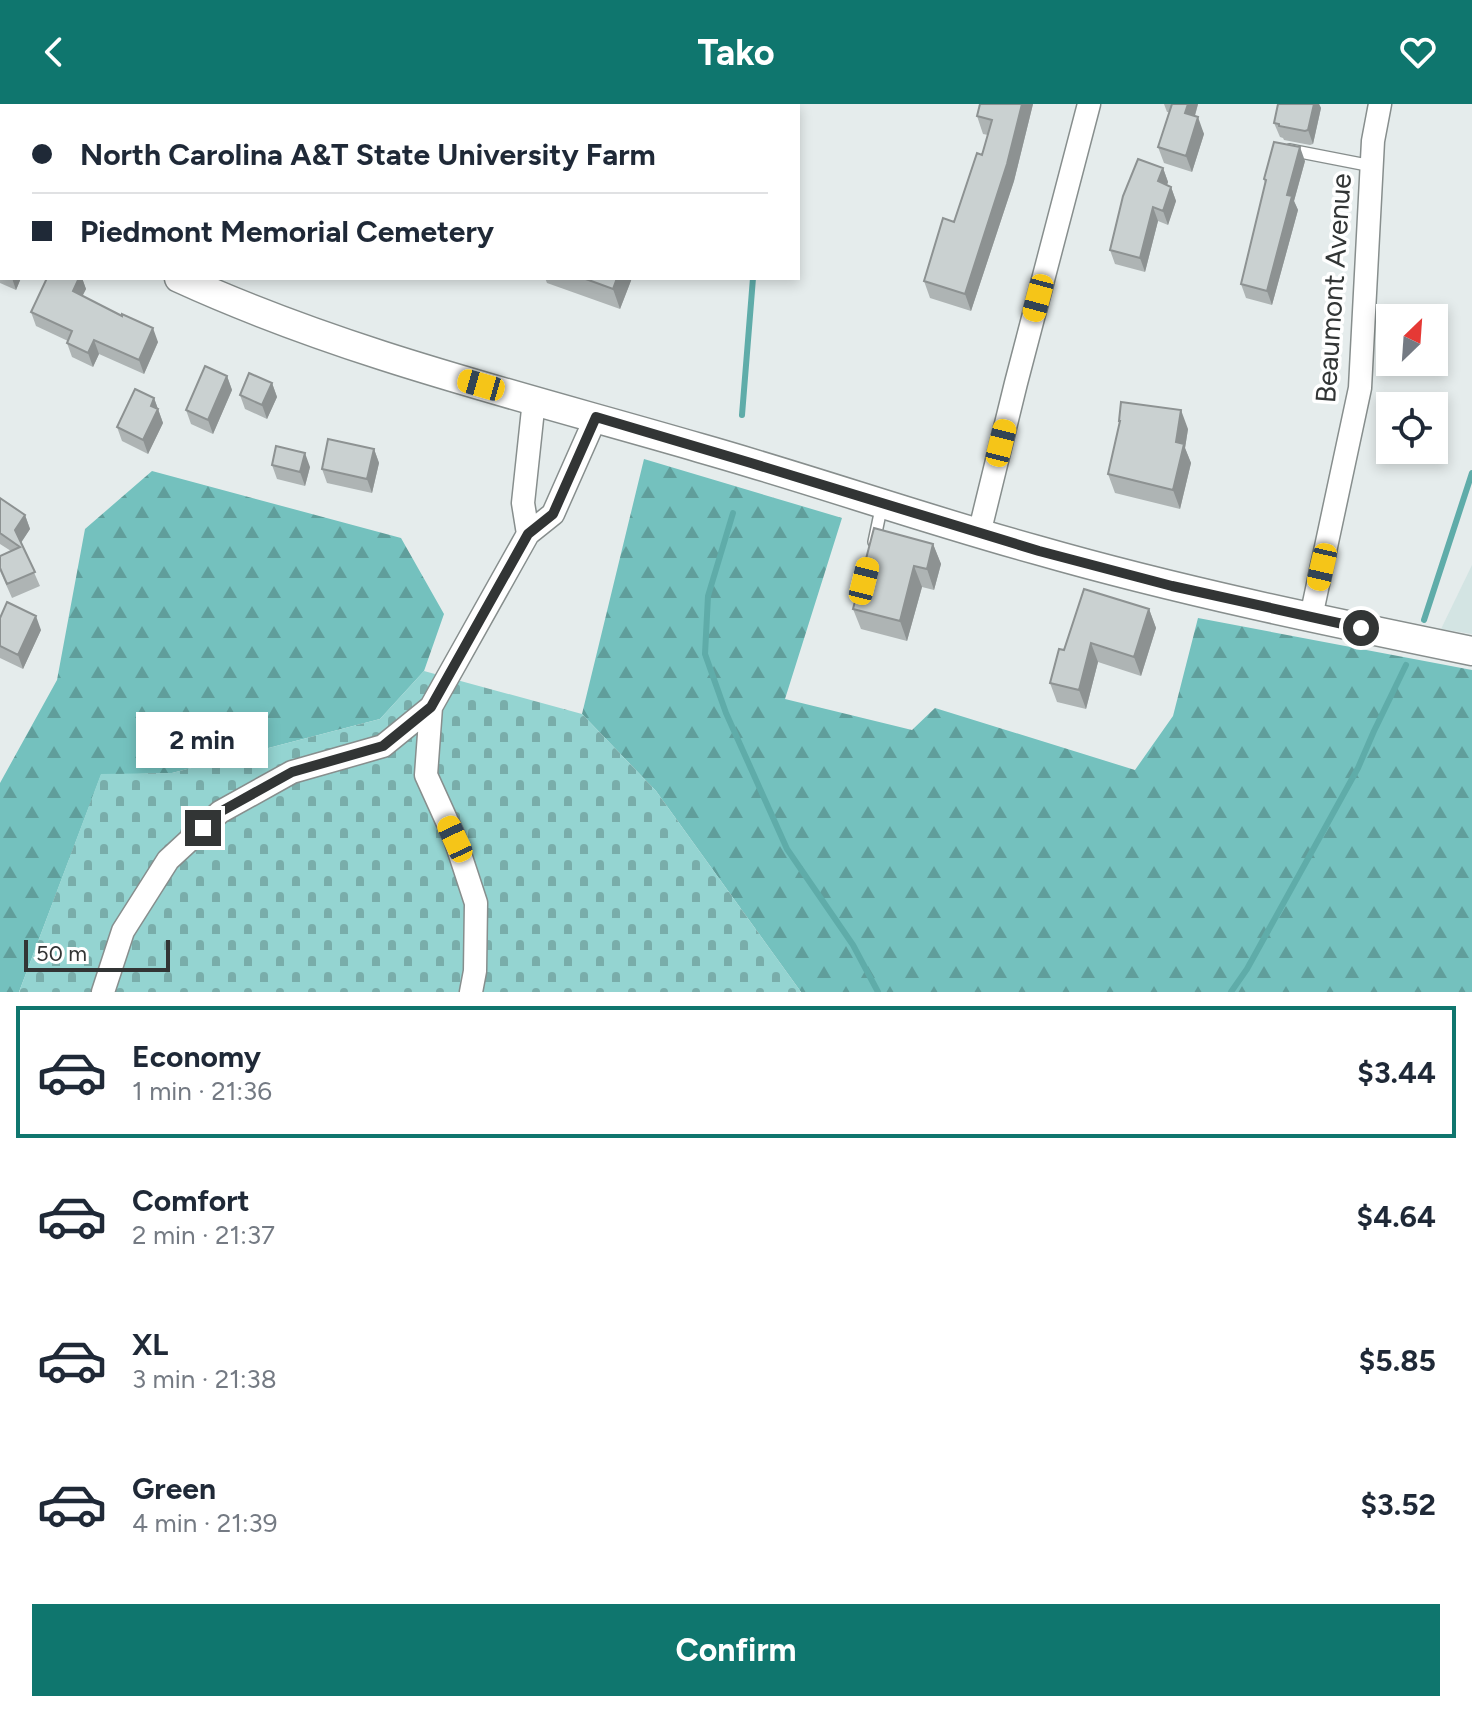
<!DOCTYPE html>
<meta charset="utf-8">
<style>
:root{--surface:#fff;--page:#f6f6f7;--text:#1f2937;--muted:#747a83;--line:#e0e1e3;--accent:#0f766e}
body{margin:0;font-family:Figtree,sans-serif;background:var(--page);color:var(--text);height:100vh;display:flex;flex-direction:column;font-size:30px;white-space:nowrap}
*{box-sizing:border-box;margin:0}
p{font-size:26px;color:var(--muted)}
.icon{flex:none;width:44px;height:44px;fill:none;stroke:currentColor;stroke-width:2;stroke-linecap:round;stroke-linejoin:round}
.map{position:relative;height:888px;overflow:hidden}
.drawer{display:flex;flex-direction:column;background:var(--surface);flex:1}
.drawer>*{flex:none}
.guide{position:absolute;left:0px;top:0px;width:800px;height:176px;box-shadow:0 4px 12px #0003;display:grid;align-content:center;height:176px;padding:0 32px;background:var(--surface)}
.needle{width:52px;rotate:25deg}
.fabs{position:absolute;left:1376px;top:200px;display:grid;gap:16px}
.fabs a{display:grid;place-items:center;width:72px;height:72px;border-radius:0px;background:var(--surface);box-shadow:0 4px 12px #0003;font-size:40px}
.scale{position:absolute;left:24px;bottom:20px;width:146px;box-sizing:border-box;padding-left:8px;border:4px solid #323535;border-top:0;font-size:22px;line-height:28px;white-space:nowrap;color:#323535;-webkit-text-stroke:6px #fff;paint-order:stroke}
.end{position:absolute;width:36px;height:36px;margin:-18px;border:10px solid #323535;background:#fff;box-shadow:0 0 0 4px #fff}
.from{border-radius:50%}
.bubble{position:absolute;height:56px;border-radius:0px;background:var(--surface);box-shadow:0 4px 12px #0003;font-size:26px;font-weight:700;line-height:56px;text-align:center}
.car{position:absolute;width:24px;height:48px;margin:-24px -12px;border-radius:10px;box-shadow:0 0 6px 2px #0007;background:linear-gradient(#f5c518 24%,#345 0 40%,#f5c518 0 76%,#345 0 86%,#f5c518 0)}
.guide b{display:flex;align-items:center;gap:28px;height:76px;font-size:30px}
.guide b+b{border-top:2px solid var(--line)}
.guide i{width:20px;height:20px;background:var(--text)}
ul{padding:14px 0 0;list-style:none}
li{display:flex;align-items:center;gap:24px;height:132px;margin:0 16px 12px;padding:0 16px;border:4px solid transparent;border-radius:0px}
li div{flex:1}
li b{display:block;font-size:30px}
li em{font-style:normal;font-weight:700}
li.on{border-color:var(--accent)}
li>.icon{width:72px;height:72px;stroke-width:1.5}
.action{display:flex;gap:16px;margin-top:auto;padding:16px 32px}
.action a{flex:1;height:92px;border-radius:0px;background:var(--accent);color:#fff;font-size:32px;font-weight:700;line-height:92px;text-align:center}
header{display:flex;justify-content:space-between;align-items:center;height:104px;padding:0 32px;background:var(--accent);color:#fff;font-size:36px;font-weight:700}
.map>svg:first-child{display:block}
.built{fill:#d3e4e3}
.green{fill:#94d4d1}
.forest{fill:url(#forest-firs)}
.cemetery{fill:url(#cemetery-stones)}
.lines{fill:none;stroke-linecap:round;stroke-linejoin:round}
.stream{stroke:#5faca9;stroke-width:6}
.service-casing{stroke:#878e8d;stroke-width:14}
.minor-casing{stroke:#878e8d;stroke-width:25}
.tertiary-casing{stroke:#878e8d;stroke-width:31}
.service{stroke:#fff;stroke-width:11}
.minor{stroke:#fff;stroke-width:22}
.tertiary{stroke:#fff;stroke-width:28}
.wall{fill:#aeb4b4}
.shaded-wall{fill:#8d9292}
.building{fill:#cad1d1;stroke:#8d9292;stroke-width:2}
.route{stroke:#323535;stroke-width:10}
.labels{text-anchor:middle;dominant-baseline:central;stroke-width:7;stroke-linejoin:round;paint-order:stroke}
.street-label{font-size:28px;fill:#323535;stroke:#fff}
</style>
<header><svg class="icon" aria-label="back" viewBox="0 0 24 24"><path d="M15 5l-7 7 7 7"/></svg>Tako<svg class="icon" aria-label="heart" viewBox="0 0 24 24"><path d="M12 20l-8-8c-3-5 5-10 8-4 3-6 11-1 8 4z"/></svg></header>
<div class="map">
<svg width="1472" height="888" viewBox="0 0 1472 888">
<defs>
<pattern id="forest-firs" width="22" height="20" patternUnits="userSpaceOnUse" patternTransform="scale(2)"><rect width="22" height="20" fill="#74c1be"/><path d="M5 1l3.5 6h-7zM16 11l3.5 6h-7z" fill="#609e9b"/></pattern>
<pattern id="cemetery-stones" width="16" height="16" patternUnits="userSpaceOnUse" patternTransform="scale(2)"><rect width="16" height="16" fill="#94d4d1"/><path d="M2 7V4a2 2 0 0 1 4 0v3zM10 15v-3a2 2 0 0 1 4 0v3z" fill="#79adaa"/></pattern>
</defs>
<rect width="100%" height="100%" fill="#e5ecec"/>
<path class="built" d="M1472,461v69l-31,-5z"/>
<path class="green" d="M73,0h169l-1,2h-169z"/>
<path class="forest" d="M644,355l198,59 -57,181 127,31 23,-22 200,62 38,-54 25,-98 274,52v322h-671l-145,-201 -74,-77z
M152,367l249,67 43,76 -20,57 -44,48 -208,54 -71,2 -82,217h-19v-209l57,-103 28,-151z"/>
<path class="cemetery" d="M424,567l158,43 74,77 145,201h-782l82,-218 71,-1 208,-54z"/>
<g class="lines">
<path class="stream" d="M768,2v-2
M742,311l11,-137
M733,409l-25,83 -3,58 21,59 61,136 66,96 25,47
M1424,516l48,-147
M1231,888l16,-23 111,-201 16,-37 32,-66"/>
<defs>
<path id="service" d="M1290,46l82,16
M874,438l8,-38"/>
<path id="minor" d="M528,430l-5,-31 11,-103
M979,430l37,-151 73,-279
M1311,513l49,-229 13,-247 7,-37
M431,603l-5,68 29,64 21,64 -1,68 -4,21
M103,888l20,-61 45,-71 52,-48 72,-40 91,-26 48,-39 97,-173 25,-20 43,-97"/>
<path id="tertiary" d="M47,2l1,-2
M0,92l2,1
M179,174c166,76 346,119 521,170 113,32 224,71 337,102 143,41 289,71 435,101"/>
</defs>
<use href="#service" class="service-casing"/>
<use href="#minor" class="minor-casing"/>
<use href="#tertiary" class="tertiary-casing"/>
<use href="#service" class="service"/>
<use href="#minor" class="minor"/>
<use href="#tertiary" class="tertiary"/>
</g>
<path class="wall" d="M1033,0l-19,77 -43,130 -41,-13 -6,-17 30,-59 28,-67 6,-20 -5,-1 -6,-18z
M1164,0h34l-3,12 9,18 -12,38 -28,-9 -6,-16 11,-35h-2z
M1278,0h41l2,4 -8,36 -3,1 -26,-5 -1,-2 -3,-1 -6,-14z
M1305,57l-11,40 4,9 -26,95 -26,-7 -5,-14 24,-101 -1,-4z
M1163,64l5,14 -1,3 4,2 5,14 -8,24 -10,-4 -13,51 -30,-8 -5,-14z
M0,138l2,1v35h19l-5,12 -16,-7z
M47,174h35l4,11 -4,7 76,46 -14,32 -45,-20 -6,13 -21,-10 -5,-14 1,-2 -32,-15 -5,-14z
M545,174h87l-12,31 -73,-26z
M227,272l5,14 -19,44 -22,-10 -5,-14z
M272,279l5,14 -10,22 -22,-10 -5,-14z
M154,294l9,25 -15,31 -26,-13 -5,-14z
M1119,317l69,8 -3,19 6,15 -11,46 -65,-16 -7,-19 12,-50z
M374,345l5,14 -7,30 -45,-10 -5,-14z
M272,361l38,2 -5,19 -28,-7z
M0,394l25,17 5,14 -9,14 19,43 -28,12 -12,-27v-15l11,-5 -11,-7z
M933,440l8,20 -7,26 -12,-3 -15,54 -46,-12 -8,-20z
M1149,505l7,19 -15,48 -43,-14 -12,47 -29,-7 -7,-19 14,-33z
M0,514l41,12 -18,39 -23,-11z"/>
<path class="shaded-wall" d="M0,0h11l-1,2h-8v16l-2,-6z
M1022,0h11l-19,77 -43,130 -6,-17z
M1188,0h10l-7,25 -6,-16z
M1314,0h5l2,4 -8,36 -5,-14z
M1198,13l6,17 -12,38 -6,-16z
M1300,43l5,14 -11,40 4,9 -26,95 -5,-14 20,-96z
M1163,64l5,14 -5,13 -5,-14z
M1171,83l5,14 -8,24 -5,-14z
M1153,103l5,14 -13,51 -5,-14z
M12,174h9l-5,12z
M79,174h3l4,11 -8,16 -5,-14z
M617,174h15l-12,31 -7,-20z
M153,224l5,14 -14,32 -5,-14z
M94,236l5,14 -6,13 -5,-14z
M227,272l5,14 -19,44 -5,-14z
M272,279l5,14 -10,22 -5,-14z
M154,294l9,25 -15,31 -5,-14 8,-34z
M1181,306l7,19 -3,19 6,15 -11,46 -7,-19 3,-48z
M374,345l5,14 -7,30 -5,-14z
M305,349l5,14 -5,19 -5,-14z
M25,411l5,14 -10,15 -5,-14z
M933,440l8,20 -7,26 -7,-21z
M914,462l8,21 -15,54 -7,-20z
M1149,505l7,19 -15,48 -7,-19z
M36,512l5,14 -18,39 -5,-14z
M1091,539l7,19 -12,47 -7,-19z"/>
<path class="building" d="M980,0h42l-15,60 -42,130 -41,-13 19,-63 11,4 23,-69 5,2 10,-35 -15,-4z
M1172,0h16l-3,9 13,4 -12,39 -28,-9z
M1278,0h36l-6,26 -3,1 -26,-5v-2l-5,-1z
M1274,38l26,5 -13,48 5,1 -25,95 -26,-7 25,-104 -2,-1z
M1138,55l25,9 -5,13 13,6 -8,24 -10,-4 -13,51 -30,-8 13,-54z
M0,138l2,1v29l-2,-1z
M47,174h32l-6,13 49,25v-2l31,14 -14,32 -45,-20 -6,13 -21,-10 5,-12 -41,-19z
M583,174h34l-4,11z
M205,262l22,10 -19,44 -22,-10z
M249,269l23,10 -10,22 -22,-10z
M135,285l19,9 -3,8 7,3 -15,31 -26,-13z
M1121,298l60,8 -5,32 8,2 -11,46 -65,-16 12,-53h-1z
M328,335l46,10 -7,30 -45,-10z
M276,342l29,7 -5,19 -28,-7z
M0,394l25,17 -10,15 20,42 -28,12 -7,-16v-12l20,-9 -20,-14z
M874,424l59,16 -6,25 -13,-3 -14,55 -47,-12z
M1084,485l65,20 -15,48 -43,-14 -12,47 -29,-7 9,-34 5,1z
M7,498l29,14 -18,39 -18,-9v-28z"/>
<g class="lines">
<path class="route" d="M203,724l17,-16 72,-40 91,-26 48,-39 97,-173 25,-20 43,-97 155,46 288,88 133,35 189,42"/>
</g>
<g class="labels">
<g class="street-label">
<text transform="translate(1333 184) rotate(-86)">Beaumont Avenue</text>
</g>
</g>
</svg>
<div class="fabs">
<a><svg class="needle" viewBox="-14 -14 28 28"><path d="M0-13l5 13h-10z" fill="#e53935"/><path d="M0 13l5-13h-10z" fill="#747a83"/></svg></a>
<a><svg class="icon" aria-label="locate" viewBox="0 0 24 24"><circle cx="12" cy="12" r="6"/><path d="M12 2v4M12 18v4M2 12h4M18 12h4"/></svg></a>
</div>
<div class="scale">50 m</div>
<i class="end from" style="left:1361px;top:524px"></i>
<i class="end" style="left:203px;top:724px"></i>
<div class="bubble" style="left:136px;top:608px;width:132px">2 min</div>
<i class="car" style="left:1038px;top:194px;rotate:195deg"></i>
<i class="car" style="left:481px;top:281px;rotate:286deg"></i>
<i class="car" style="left:1001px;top:339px;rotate:14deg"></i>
<i class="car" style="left:1322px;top:463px;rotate:193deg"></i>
<i class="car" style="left:864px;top:477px;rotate:14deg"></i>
<i class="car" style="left:455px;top:735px;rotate:335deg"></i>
<div class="guide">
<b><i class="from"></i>North Carolina A&amp;T State University Farm</b>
<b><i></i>Piedmont Memorial Cemetery</b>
</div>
</div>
<section class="drawer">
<ul>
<li class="on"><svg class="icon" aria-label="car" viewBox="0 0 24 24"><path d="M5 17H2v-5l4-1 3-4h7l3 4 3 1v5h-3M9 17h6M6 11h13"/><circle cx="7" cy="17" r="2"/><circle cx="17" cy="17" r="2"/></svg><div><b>Economy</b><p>1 min · 21:36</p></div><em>$3.44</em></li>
<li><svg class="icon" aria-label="car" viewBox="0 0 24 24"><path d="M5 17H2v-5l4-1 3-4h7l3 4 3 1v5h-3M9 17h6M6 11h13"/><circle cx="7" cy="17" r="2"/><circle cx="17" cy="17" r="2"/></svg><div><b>Comfort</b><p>2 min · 21:37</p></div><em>$4.64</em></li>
<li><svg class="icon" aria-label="car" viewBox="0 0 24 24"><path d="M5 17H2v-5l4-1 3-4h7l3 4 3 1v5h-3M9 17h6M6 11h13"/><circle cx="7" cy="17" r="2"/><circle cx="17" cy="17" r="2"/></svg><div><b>XL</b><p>3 min · 21:38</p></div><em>$5.85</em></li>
<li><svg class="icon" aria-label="car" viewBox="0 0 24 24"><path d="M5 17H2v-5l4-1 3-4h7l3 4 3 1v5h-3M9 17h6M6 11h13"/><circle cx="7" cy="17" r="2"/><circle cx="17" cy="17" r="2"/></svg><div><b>Green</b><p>4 min · 21:39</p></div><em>$3.52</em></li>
</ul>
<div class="action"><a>Confirm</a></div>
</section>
